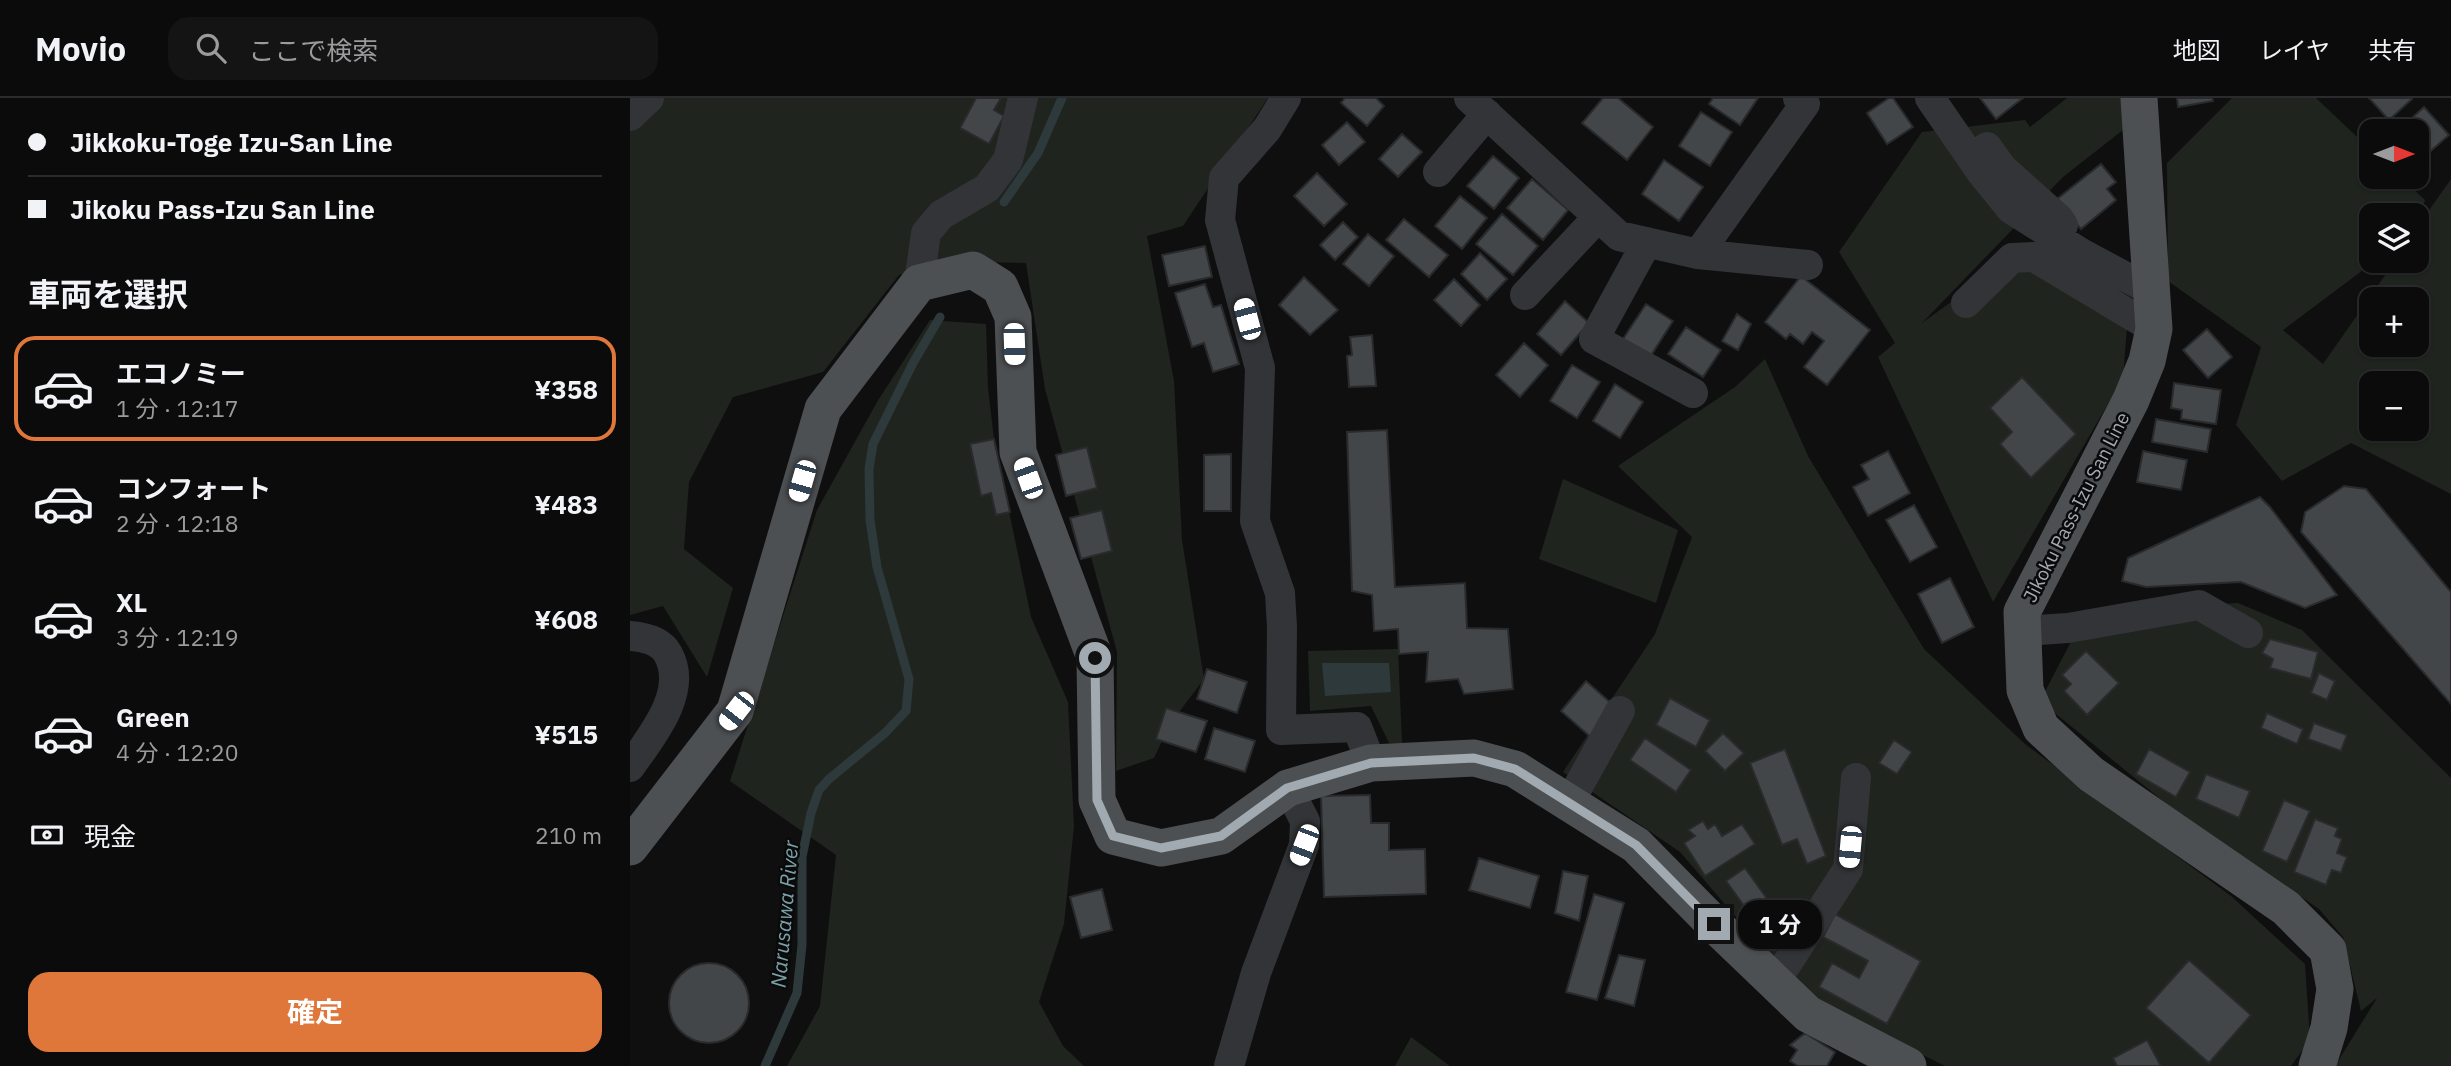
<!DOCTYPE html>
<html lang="ja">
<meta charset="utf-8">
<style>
:root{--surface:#0b0b0c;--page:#141415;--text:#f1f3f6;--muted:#9a9b9d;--line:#2b2b2d;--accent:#de7739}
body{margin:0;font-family:"IBM Plex Sans","Noto Sans JP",sans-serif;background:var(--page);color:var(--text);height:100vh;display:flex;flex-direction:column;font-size:26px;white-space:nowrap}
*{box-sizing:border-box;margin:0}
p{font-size:23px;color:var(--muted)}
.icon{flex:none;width:38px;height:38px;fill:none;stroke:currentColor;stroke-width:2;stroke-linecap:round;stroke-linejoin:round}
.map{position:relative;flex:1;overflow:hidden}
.sheet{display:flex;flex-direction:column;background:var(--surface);width:630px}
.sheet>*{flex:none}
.hud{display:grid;align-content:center;height:154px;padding:0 28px;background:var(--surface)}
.needle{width:46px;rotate:90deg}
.buttons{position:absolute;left:1729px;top:21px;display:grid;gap:14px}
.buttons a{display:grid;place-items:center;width:70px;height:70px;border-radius:14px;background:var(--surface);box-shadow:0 2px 5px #0004,0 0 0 2px var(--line);font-size:35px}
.end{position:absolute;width:32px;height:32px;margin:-16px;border:9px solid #a1aab0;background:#111;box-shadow:0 0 0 4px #111}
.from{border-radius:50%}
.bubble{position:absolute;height:49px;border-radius:21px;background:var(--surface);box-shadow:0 2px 5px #0004,0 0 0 2px var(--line);font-size:23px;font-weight:700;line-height:49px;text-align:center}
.car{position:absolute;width:21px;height:42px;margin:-21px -10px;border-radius:9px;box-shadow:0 0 5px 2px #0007;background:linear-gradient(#fff 24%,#345 0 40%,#fff 0 76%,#345 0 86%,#fff 0)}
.hud b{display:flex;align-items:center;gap:24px;height:66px;font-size:26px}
.hud b+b{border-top:2px solid var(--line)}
.hud i{width:18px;height:18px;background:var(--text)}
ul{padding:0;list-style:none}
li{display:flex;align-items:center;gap:21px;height:105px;margin:0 14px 10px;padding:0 14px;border:4px solid transparent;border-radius:21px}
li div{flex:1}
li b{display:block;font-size:26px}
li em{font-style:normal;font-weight:700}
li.on{border-color:var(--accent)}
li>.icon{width:63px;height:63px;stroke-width:1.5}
h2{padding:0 28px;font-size:32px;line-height:84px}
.pay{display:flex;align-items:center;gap:18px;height:77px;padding:0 28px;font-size:26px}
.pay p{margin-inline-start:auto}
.action{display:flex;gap:14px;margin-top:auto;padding:14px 28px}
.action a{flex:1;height:80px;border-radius:21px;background:var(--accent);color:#fff;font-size:28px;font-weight:700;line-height:80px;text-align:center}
header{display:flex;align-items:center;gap:42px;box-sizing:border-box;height:98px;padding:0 35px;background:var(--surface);border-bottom:2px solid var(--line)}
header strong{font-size:33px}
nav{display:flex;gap:38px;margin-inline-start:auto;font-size:24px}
.search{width:490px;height:63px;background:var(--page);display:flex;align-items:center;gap:18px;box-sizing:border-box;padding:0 24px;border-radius:21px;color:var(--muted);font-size:26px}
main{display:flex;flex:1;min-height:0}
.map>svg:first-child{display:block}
.green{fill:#1f241e;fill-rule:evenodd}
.water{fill:#2e393b}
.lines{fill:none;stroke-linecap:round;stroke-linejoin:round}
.stream{stroke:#2e393b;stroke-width:9}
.building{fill:#434648;stroke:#292a2c;stroke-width:2}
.minor{stroke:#323437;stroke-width:30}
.major{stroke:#4d5053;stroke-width:37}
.route{stroke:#a1aab0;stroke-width:9}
.labels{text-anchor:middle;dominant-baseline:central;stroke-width:5;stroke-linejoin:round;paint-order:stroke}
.street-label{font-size:19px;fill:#a1aab0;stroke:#0a0a0b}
.water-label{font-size:21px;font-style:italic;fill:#7ba0a8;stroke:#0a0a0b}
</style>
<header>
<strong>Movio</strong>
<div class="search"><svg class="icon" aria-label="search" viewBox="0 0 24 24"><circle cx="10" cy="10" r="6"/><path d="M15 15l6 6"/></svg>ここで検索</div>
<nav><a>地図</a><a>レイヤ</a><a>共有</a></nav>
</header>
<main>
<section class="sheet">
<div class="hud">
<b><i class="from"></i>Jikkoku-Toge Izu-San Line</b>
<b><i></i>Jikoku Pass-Izu San Line</b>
</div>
<h2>車両を選択</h2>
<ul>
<li class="on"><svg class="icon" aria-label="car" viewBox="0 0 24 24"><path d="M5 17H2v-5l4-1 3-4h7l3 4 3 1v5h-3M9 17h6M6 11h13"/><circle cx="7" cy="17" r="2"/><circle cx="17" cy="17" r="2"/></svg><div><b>エコノミー</b><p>1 分 · 12:17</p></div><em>¥358</em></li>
<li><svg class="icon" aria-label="car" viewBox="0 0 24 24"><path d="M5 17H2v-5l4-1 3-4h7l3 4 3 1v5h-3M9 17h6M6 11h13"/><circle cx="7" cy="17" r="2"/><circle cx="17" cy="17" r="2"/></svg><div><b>コンフォート</b><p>2 分 · 12:18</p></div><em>¥483</em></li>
<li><svg class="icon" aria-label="car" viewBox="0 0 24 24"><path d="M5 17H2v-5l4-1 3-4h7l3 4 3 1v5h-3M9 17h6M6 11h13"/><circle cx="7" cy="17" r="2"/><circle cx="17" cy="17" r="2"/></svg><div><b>XL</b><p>3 分 · 12:19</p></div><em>¥608</em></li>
<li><svg class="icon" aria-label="car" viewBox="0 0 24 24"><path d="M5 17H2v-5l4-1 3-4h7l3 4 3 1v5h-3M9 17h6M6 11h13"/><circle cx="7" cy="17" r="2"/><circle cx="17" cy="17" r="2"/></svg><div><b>Green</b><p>4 分 · 12:20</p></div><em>¥515</em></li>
</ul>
<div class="pay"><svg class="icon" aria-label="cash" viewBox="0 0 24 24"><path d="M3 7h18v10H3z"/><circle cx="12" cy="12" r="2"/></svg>現金<p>210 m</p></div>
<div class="action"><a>確定</a></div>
</section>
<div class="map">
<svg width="1821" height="968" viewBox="0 0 1821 968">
<rect width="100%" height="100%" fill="#0f0f10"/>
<path class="green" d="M0,0h638l-85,128 -36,10 27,145 8,159 22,139 -34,45 -16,34 -38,13 1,-119 -72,-263 -19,-126 -63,-1 -64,13 -76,97 -90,25 -44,85 -5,67 49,39 -26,89 -44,-71 -33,9z
M1437,0h57l4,28 -65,51 -141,146 90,-65 115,68 -4,52 -130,224 -115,-245 17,-14 -56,-91 83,-120 103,-12 5,7z
M1602,0h84l55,52v27h29l25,23 -7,26 33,-47v315l-100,-51 -69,38 -46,-56 25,-78 -93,-66 -1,-118zM1741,117h46v46h-22l-72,103 -40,-34 92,-69h-4zM1741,201h46v46h-46zM1741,285h46v46h-46z
M300,222l56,4 2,64 6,51 37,178 37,85 6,124 -10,98 -25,78 24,44 21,20h-297l33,-60 16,-151 -106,-74 87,-271 60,-108z
M1135,261l43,97 116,193 101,95 206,152 74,68 5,76 -19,26h-346l-141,-70 -124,-144 -117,-80 92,-138 37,-97 -74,-71 117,-79z
M933,381l115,51 -22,73 -117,-44z
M1608,505l64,27 149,148v288h-116l42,-68 -16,13 -18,-74 -24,-28 -140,-95 -139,-113 34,-65 85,-29z
M768,551l4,94h-13l-18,-37 -61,5 -2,-60z
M781,939l39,29h-55z"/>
<path class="water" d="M692,565h67l2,29 -66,4z"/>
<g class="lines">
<path class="stream" d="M374,104l34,-49 24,-55
M135,968l32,-73 5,-48v-88l9,-44 8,-23 10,-11 56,-46 21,-22 3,-32 -32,-112 -7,-47 -1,-51 4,-25 40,-81 27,-46"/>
</g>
<path class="building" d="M346,0h25l-7,12 10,6 -15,28 -29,-16z
M715,0h31l8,8 -17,20 -26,-23z
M973,0h15l35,29 -26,33 -45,-37z
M1083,0h45l-18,27 -31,-21z
M1259,0h4l20,29 -26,17 -20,-31z
M1350,0h43l-27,21z
M1547,0h35l1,3 -35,6z
M1739,0h42l1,1 -23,21z
M1794,9l25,28 -24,21 -8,-10v-15h-13l-3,-3z
M1071,14l31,20 -22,34 -31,-20z
M717,24l18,20 -26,23 -17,-20z
M772,36l20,18 -24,25 -19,-18z
M863,58l26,22 -25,31 -27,-23z
M1034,62l39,27 -24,34 -37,-27z
M1471,66l15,18 -9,7 9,11 -35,29 -24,-30z
M687,75l30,31 -23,22 -30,-30z
M902,81l36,31 -25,30 -36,-32z
M830,98l27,22 -25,31 -27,-23z
M872,116l36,32 -25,29 -37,-31z
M774,121l44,36 -19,22 -43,-37z
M713,124l15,15 -23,23 -15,-15z
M738,136l26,22 -25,30 -26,-22z
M575,148l7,31 -43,9 -7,-31z
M850,155l27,26 -20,21 -26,-26z
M1171,178l69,54 -43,55 -23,-18 20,-26 -12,-9 -9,12 -13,-10 -4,5 -21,-17z
M674,179l34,33 -28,25 -31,-30z
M824,181l26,26 -19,21 -27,-26z
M575,186l8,23 8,-2 18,59 -26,8 -9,-29 -12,4 -17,-54z
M935,203l24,22 -28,32 -24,-21z
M1016,206l27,17 -23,36 -27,-18z
M1107,216l14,10 -13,26 -16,-9z
M1056,229l35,23 -18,27 -35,-23z
M1577,231l25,28 -24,21 -25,-28z
M742,237l4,51 -27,1 -2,-31 5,-1 -2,-18z
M894,245l24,22 -28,32 -24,-22z
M942,267l28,17 -23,36 -27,-17z
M1392,279l54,57 -45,44 -31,-34 12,-12 -22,-24z
M1544,285l47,7 -5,34 -35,-5 1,-9 -11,-2z
M985,286l28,18 -23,36 -27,-17z
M1526,321l55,10 -4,23 -55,-10z
M757,332l8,157 70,-4 2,45 41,1 5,60 -49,5 -6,-15 -32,3 2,-30 -29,2 -1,-25 -24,2 -2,-36 -20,-4 -5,-159z
M364,341l16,73 -14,3 -5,-22 -10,3 -11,-52z
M457,349l10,41 -31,8 -10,-41z
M1258,353l22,42 -42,23 -15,-29 16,-8 -8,-14z
M1513,353l44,9 -6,30 -44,-8z
M601,356v57h-27v-56z
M1714,388l22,3 85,103v112l-150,-172 4,-20z
M1630,399l10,10 67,88 -32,13 -64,-26 -95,5 -24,-6 6,-23z
M1284,407l23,42 -27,15 -24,-42z
M472,412l10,41 -31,8 -11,-41z
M1320,480l24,49 -32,16 -24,-49z
M1640,541l48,13 -7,27 -41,-11 3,-9 -11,-6z
M1456,553l33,32 -32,32 -23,-24 7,-7 -9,-9z
M577,571l40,13 -10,31 -40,-14z
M1689,575l16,8 -8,19 -16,-7z
M956,583l34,30 -25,30 -34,-30z
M1040,600l40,22 -14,27 -40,-22z
M536,610l41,13 -11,31 -40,-13z
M1637,615l36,16 -6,15 -36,-16z
M1684,625l33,12 -6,16 -33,-12z
M584,630l41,13 -10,31 -40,-13z
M1093,635l21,20 -19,18 -20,-20z
M1015,640l46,32 -15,22 -46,-32z
M1264,642l18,12 -15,22 -18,-11z
M1155,651l41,107 -19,8 -10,-25 -15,6 -32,-82z
M1519,651l41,23 -14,25 -40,-23z
M1576,676l44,17 -11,27 -43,-19z
M740,697l1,28h18v27l36,-1 1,45 -102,3 -3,-101z
M1654,702l26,11 -23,51 -25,-11z
M1685,721l23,9 -3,8 7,3 -5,14 10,4 -6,16 -9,-3 -6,15 -32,-13z
M1073,723l5,8 7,-5 7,12 20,-12 13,20 -50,32 -21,-33 11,-7 -7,-6z
M849,760l60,18 -9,32 -61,-18z
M1115,770l33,46 -18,14 -34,-47z
M933,773l25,5 -9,45 -24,-8z
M472,791l10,41 -31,8 -11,-41z
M964,796l30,9 -27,97 -31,-8z
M1205,816l86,47 -34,63 -68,-37 13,-24 27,15 9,-17 -45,-24z
M989,857l26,5 -11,46 -29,-8z
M1559,862l62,55 -42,48 -63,-55z
M39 905a40 40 0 1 1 80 0a40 40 0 1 1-80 0Z
M1175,935l30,19 -8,14h-29l-8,-5 7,-11 -7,-5z
M1517,942l14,26h-44l-4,-8z"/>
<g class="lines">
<path class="minor" d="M656,0l-19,31 -43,49 -4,42 40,148 -5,153 25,72 2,34 -1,103 76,-3 14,36
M839,0l150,138 79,18 110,11
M1300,0l51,74 30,37 70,44 69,37
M0,18l19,-18
M1357,49l15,21 57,51 4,6 -7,6
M808,74l49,-58
M1017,144l-53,97 99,54
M1068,156l107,-150 -7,-6
M289,185l7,-50 15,-18 46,-27 21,-28 15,-62
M895,197l73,-78
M1336,205l46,-45 22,-1 120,72
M1393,533l45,-3 131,-23 49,28
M0,538c14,1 31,5 38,18 21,38 -17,83 -38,113
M939,705l51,-92
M1145,884l73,-113 8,-91
M599,968l27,-93 48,-128 1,-24 -17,-33"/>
<path class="major" d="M1509,0l15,231 -7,32 -16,39 -109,212 3,78 16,38 50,46 195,134 42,42 7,39 -6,39 -12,38
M0,749l105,-136 88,-302 96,-126 54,-13 27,17 13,30 5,135 77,206 2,142 16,36 48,12 60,-12 67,-48 83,-25 103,-5 41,11 121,76 78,79 94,90 100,52"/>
</g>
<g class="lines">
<path class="route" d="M465,560l2,142 16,36 48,12 60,-12 66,-48 84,-25 103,-5 41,11 121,76 78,79"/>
</g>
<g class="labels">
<g class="street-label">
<text transform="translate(1446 409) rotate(-63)">Jikoku Pass-Izu San Line</text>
</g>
<g class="water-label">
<text transform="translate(154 816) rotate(-85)">Narusawa River</text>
</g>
</g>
</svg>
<div class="buttons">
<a><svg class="needle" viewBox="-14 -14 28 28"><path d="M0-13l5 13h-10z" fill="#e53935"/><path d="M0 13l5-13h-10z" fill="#9a9b9d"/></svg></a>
<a><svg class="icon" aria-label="layers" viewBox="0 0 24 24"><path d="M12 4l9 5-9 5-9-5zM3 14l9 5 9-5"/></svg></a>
<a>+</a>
<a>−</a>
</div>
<i class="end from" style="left:465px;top:560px"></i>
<i class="end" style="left:1084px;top:826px"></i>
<div class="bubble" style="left:1108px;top:802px;width:84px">1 分</div>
<i class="car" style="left:617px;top:221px;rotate:345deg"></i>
<i class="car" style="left:384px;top:246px;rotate:178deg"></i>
<i class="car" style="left:398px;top:380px;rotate:340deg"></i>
<i class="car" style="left:172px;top:383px;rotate:196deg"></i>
<i class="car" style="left:106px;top:613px;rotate:218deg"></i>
<i class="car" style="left:674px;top:747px;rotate:201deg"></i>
<i class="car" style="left:1220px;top:749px;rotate:185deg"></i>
</div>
</main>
